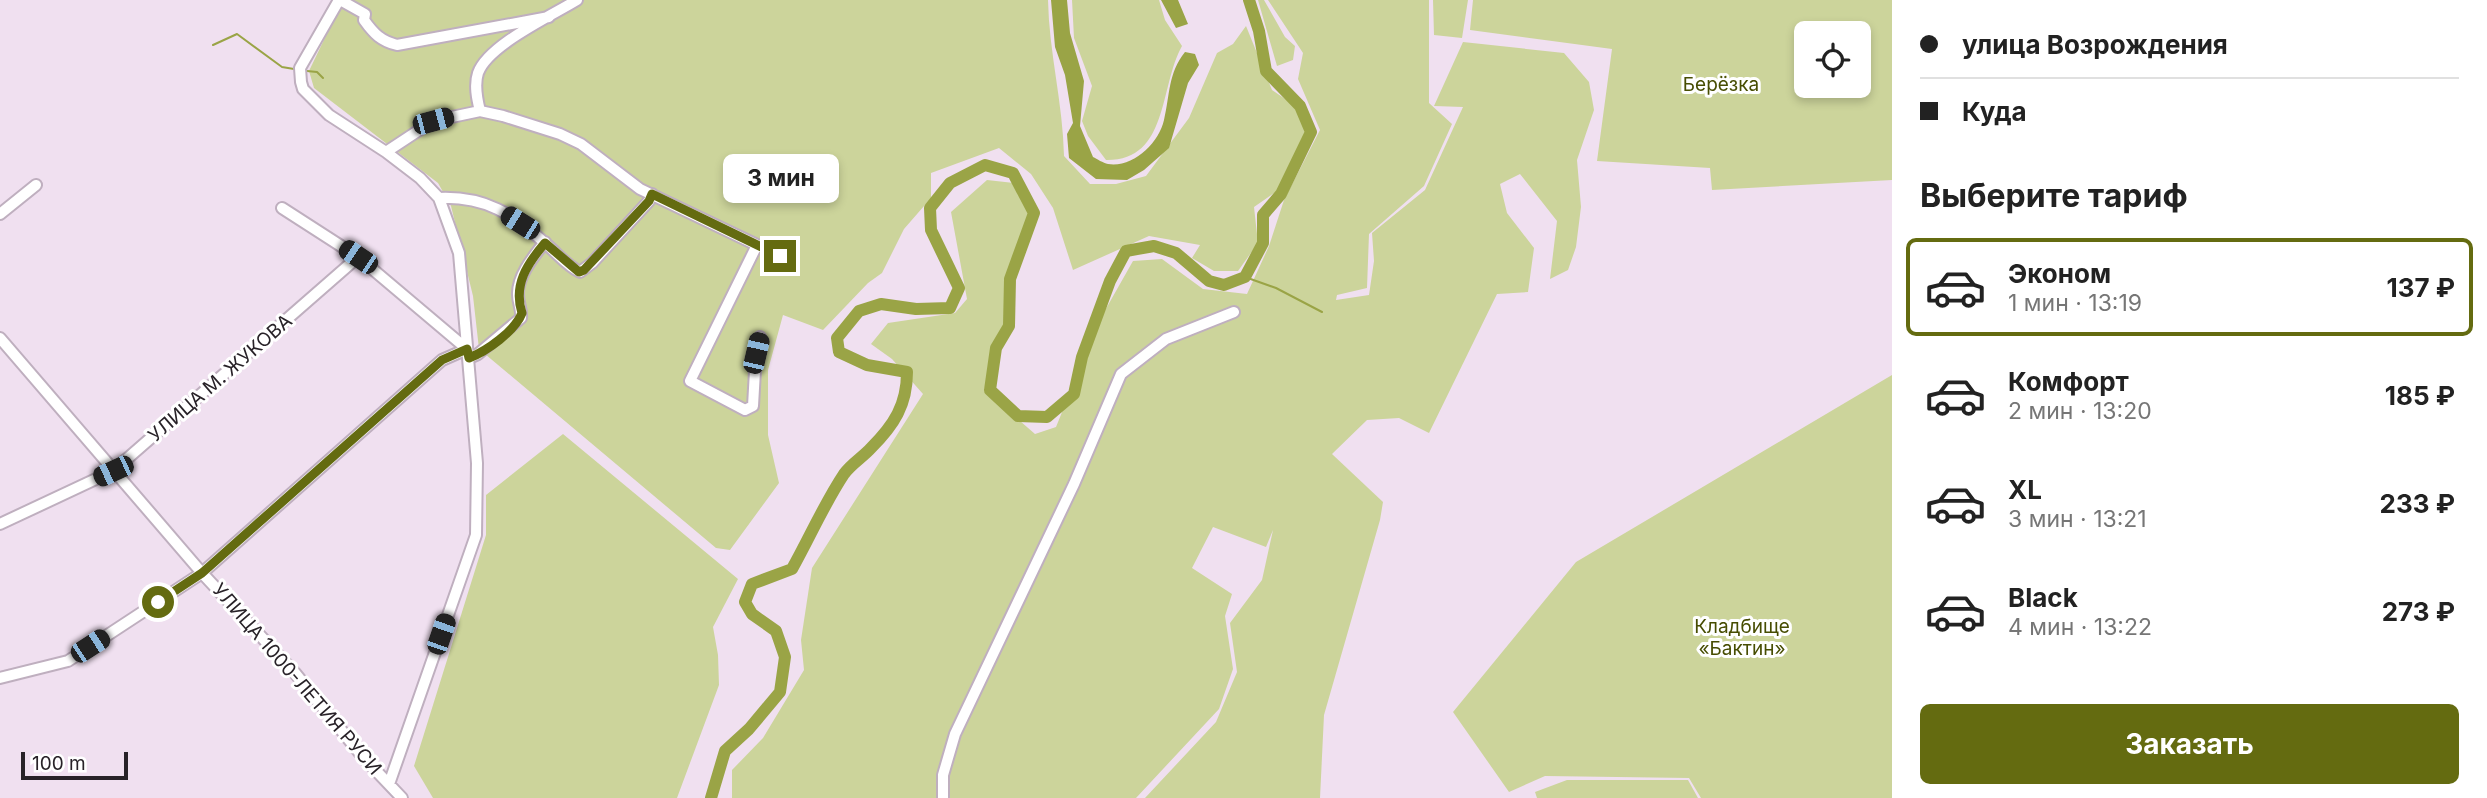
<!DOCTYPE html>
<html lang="ru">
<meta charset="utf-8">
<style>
:root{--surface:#fff;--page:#f6f6f6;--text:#222;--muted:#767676;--line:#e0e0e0;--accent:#646b10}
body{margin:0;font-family:Inter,sans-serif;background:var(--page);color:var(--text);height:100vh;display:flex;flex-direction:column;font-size:26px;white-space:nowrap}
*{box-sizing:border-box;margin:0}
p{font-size:23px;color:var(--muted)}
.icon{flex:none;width:38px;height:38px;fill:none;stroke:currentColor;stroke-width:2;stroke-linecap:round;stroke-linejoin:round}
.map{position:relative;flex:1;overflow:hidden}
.details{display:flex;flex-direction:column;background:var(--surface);width:595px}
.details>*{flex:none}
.top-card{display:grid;align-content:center;height:154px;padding:0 28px;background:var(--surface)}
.tools{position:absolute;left:1794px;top:21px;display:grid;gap:14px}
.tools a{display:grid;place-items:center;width:77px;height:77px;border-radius:10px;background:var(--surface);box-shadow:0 4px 10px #0003;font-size:35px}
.scale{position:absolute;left:21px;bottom:18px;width:107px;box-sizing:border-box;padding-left:7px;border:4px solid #282228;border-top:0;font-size:19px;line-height:24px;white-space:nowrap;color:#282228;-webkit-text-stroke:5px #fff;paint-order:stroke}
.end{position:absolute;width:32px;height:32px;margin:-16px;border:9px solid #646b10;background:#fff;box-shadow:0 0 0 4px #fff}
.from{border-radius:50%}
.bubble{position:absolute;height:49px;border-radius:10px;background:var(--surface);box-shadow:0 4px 10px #0003;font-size:23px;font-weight:700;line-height:49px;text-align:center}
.car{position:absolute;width:21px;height:42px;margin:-21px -10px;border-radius:9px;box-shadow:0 0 5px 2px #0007;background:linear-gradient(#222 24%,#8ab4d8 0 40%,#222 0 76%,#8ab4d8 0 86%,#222 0)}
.top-card b{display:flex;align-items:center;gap:24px;height:66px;font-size:26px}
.top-card b+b{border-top:2px solid var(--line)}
.top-card i{width:18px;height:18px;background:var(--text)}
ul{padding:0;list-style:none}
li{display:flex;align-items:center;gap:21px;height:98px;margin:0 14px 10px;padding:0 14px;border:4px solid transparent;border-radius:10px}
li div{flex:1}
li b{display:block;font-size:26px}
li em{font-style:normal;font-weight:700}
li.on{border-color:var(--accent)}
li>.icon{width:63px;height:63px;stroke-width:1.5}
h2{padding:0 28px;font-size:32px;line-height:84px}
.button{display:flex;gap:14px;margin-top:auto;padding:14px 28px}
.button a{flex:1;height:80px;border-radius:10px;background:var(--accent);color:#fff;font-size:28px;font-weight:700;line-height:80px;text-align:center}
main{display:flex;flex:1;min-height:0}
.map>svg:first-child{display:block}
.green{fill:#ccd49b;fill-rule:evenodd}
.water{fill:#9aa446}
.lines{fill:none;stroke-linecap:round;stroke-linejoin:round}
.stream{stroke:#9aa446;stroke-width:2}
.river{stroke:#9aa446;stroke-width:12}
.minor-casing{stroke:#bfafbf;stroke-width:14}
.minor{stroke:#fff;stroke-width:10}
.route{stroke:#646b10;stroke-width:9}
.labels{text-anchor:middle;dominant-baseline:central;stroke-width:6;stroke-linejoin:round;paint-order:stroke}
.park-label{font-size:19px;fill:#474d02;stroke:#fff}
.street-label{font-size:19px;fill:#282228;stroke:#fff}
</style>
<main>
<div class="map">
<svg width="1892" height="798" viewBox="0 0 1892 798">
<rect width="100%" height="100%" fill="#f0e0f0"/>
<path class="green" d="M343,0h705c1,53 15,103 16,156l26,28h26l30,-8 43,-58 28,-65 16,-9 13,-18 26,64 25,17 9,26 -29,58 -23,16 4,36 -20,28h-24l-22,-13 8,-13 -51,-9 -76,34 -20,-62 -22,-34 -32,-26 -68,25v25l-27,31 -22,44 -14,10 -45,47 -40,-15 -15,55v65l11,48 -49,67 -14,-2 -237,-199 -6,-53 -22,-90 -13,-23 -124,-95 -5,-17z
M1072,0h87l6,20 17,26c-23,41 -13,115 -76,114l-18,-24 -6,-15 10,-35 -18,-48z
M1258,0h6l21,37 10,9 -2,14 -16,6z
M1268,0h161v103l23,21 -28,62 -55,48 -2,54 -30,7 -1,5 33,-5 5,-34 -2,-28 53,-43 38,-83 -29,-1 29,-64 101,11 25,29 5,28 -17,50 4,47 -5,40 -8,23 -18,9 7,-58 -37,-47 -20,10 7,29 27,35 -6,44 -31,2 -68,139 -30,-15 -32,2 -35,34 51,48 -3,18 -56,195 -4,83h-175l71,-76 21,-50 -7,-49 32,-43 11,-50 -7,17 -53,-20 -21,41 40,26 -7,22 8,53 -14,40 -83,89h-404v-28l31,-32 41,-68 -3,-30 11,-72 111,-174 -31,-35 -21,-15 17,-21 67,-10 12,-14 -16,-87 36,-32 27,3 15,29 -11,39 -10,69 -24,70 51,44 21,-7 43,-106 34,-60 29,-2 41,30 44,5 22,-48 15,-46 36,-70 -22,-51 5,-26z
M1433,0h35l-6,38 -28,-3z
M1473,0h419v180l-180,10 -2,-22 -113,-7 15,-112 -142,-19zM1806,33h52v53h-52z
M1892,375v423h-191l-12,-20 -144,-2 -36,16 -56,-80 123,-150z
M563,434l175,145 -25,48 5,28 1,30 -42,113h-244l-19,-32 72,-231v-40z
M1567,780h121l10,18h-161l-2,-6z"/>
<path class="water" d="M1051,0h16l3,33 14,48 -4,45 13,31c4,2 10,6 15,7 25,4 51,-21 56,-44 6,-25 4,-47 21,-68l10,2 4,11 -11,18 -19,65 -25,22 -17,10 -31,-1 -27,-21 -2,-24 6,-11 -8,-48 -10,-28z
M1161,0h17l10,24 -12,4z"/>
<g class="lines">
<path class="stream" d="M213,45l24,-11 45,33 12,2
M307,71l10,1 6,6
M1245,277l31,11 46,24"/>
<path class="river" d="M711,798l14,-47 24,-22 31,-37 5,-35 -9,-26 -24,-17 -7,-12 7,-18 40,-15c18,-32 32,-65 52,-95 7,-10 19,-17 27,-26 23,-23 36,-43 36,-76l-40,-7 -28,-13 -2,-14 22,-27 22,-7 35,5 34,-1 9,-20 -28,-58 -1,-22 20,-25 35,-18 28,8 21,40 -24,66 -1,47 -13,22 -6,42 28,26 29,1 27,-23 8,-37 28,-76 16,-30 28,-5 22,7 33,28 15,4 21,-8 18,-34v-28l18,-21 30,-62 -11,-26 -34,-35 -7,-40 -10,-31"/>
<defs>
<path id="minor" d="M339,0l-39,68 1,14 2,7 26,26 57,37 34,26 19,20 20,55 18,210 -1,72 -87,249
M340,0l25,14 -1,6c10,14 17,21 33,25l152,-28
M480,111c-3,-12 -6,-26 -2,-38 10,-28 73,-57 99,-73
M386,152l47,-31 47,-10 23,5 57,18 21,10 59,45 140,67
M439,198c46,-2 74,16 107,46 11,9 21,22 34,28l12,-9 57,-62 3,-7
M0,214l36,-29
M757,245l-67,136 55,29 8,-4 3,-53 4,-16
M0,338l202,235 93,100 68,84 39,41
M469,358l9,-4 43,-36c1,-9 -3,-15 -3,-23 -1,-19 16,-39 27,-53
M0,524l113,-53 245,-214
M0,678l68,-17 134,-88 240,-213 25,-11 -109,-92 -76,-49
M943,798v-23l12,-41 119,-250 47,-110 45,-35 68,-27"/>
</defs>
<use href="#minor" class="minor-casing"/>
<use href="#minor" class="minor"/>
</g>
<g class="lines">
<path class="route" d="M158,602l44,-29 240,-213 25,-11 2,9c18,-7 46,-27 53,-45 -9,-28 5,-49 23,-70l34,29 5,-2 65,-69 3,-7 128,62"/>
</g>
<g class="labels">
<g class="park-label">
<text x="1721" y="84">Берёзка</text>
<text x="1742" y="626">Кладбище<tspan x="1742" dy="22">«Бактин»</tspan></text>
</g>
<g class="street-label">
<text transform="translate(220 378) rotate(-41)">УЛИЦА М. ЖУКОВА</text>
<text transform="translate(297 679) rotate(49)">УЛИЦА 1000-ЛЕТИЯ РУСИ</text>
</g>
</g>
</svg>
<div class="tools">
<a><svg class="icon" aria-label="locate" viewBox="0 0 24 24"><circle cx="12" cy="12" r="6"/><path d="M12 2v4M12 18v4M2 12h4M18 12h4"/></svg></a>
</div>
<div class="scale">100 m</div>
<i class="end from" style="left:158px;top:602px"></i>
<i class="end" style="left:780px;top:256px"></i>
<div class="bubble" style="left:723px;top:154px;width:116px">3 мин</div>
<i class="car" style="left:433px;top:121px;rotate:75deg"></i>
<i class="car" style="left:520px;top:223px;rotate:302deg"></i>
<i class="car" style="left:358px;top:257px;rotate:304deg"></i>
<i class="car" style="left:756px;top:353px;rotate:13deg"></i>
<i class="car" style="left:113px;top:471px;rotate:245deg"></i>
<i class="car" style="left:441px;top:634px;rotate:19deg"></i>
<i class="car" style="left:90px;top:646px;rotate:57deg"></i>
</div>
<section class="details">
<div class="top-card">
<b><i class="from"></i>улица Возрождения</b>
<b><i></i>Куда</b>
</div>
<h2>Выберите тариф</h2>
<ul>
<li class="on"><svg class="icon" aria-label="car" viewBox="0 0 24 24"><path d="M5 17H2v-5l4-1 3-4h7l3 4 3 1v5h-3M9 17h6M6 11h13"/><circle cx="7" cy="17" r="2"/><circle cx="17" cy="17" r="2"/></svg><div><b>Эконом</b><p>1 мин · 13:19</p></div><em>137 ₽</em></li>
<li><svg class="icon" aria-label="car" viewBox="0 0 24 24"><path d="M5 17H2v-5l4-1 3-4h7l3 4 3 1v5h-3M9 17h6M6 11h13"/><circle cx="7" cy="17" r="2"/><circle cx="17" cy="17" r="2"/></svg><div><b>Комфорт</b><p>2 мин · 13:20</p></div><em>185 ₽</em></li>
<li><svg class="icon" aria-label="car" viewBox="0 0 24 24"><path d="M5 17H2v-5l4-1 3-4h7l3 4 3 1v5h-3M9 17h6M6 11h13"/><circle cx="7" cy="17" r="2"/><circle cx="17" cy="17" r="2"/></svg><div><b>XL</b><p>3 мин · 13:21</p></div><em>233 ₽</em></li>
<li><svg class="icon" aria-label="car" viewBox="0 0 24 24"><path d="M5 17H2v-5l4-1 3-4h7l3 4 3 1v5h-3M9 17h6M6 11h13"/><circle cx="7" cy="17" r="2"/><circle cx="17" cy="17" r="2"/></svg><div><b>Black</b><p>4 мин · 13:22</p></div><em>273 ₽</em></li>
</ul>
<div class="button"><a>Заказать</a></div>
</section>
</main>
